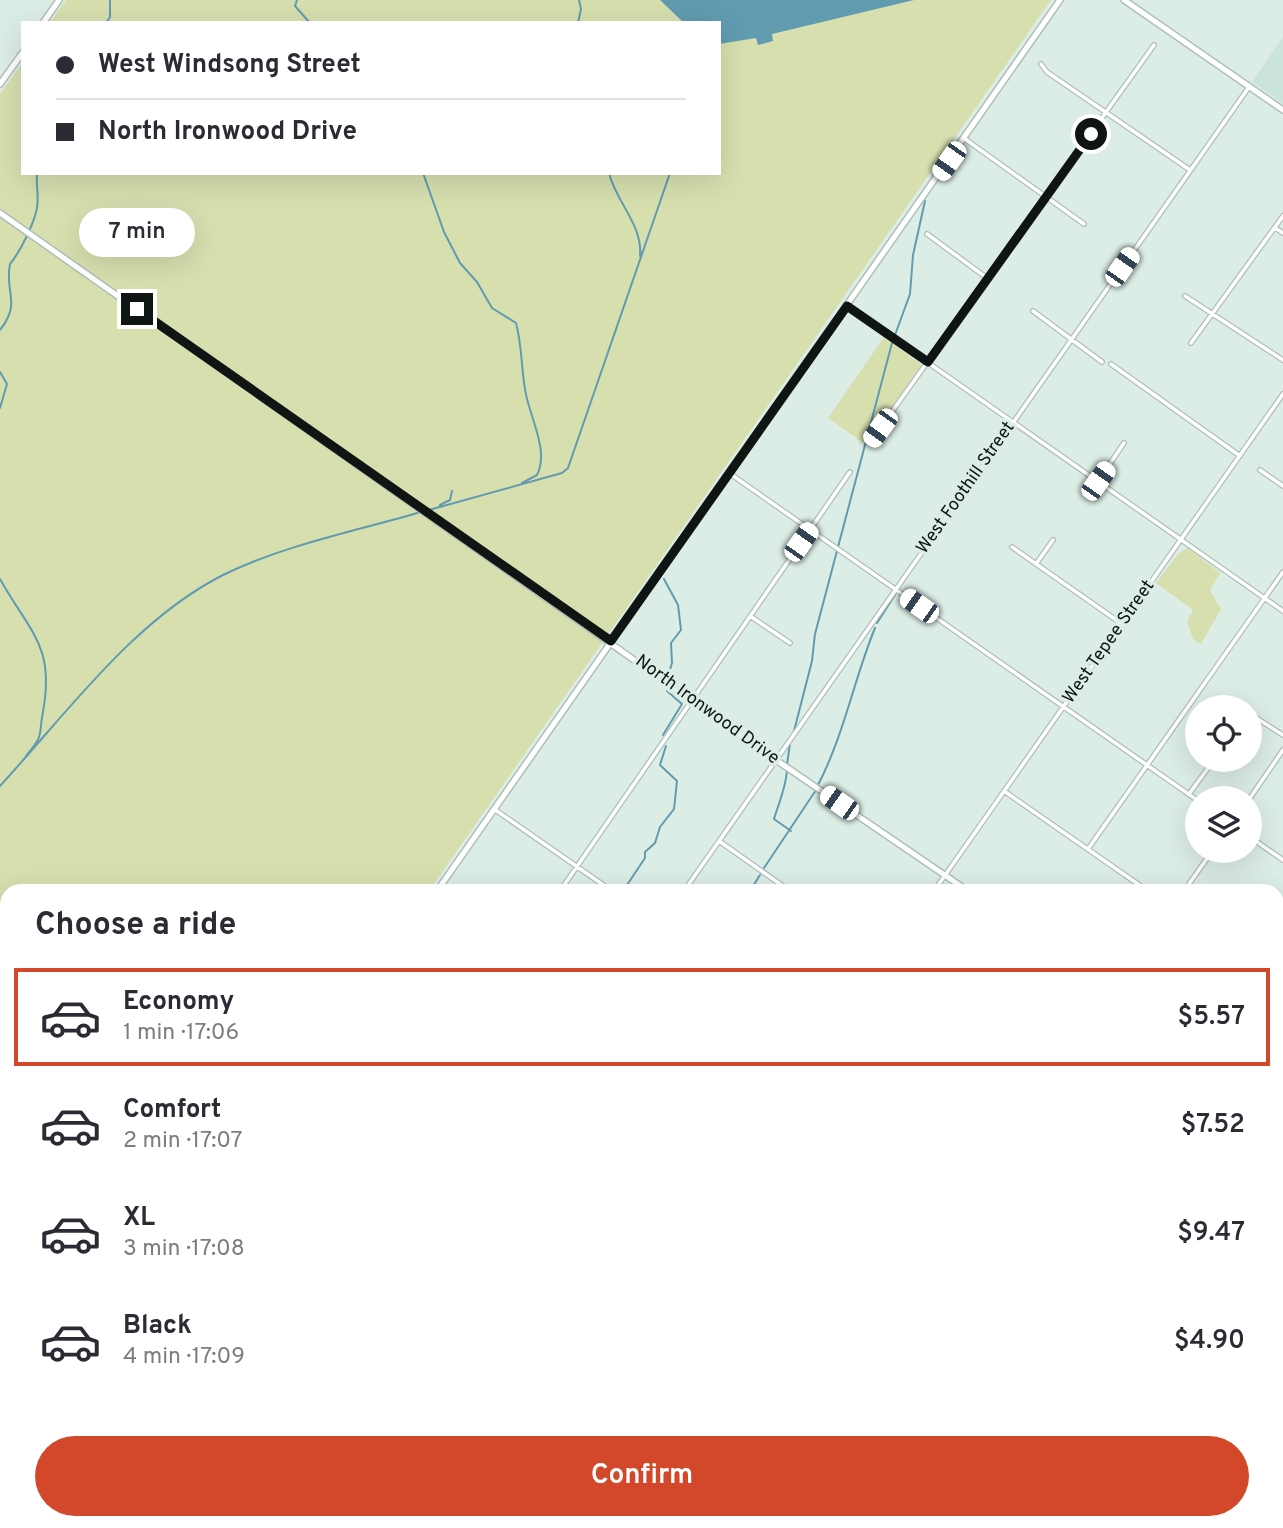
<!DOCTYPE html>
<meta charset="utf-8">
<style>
:root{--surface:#fff;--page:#f7f7f7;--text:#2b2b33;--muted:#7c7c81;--line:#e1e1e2;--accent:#d3482b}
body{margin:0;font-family:Overpass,sans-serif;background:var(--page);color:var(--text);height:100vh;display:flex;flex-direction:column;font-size:26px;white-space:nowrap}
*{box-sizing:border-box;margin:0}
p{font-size:23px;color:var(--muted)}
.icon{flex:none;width:38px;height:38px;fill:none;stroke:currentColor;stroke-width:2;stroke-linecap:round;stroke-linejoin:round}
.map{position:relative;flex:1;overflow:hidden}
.side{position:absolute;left:0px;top:884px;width:1284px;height:646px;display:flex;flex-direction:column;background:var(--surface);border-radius:21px 21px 0 0;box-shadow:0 7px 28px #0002}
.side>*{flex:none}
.guide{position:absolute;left:21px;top:21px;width:700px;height:154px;border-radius:0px;box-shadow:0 7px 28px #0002;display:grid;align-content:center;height:154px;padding:0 35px;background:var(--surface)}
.tools{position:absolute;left:1185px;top:695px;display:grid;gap:14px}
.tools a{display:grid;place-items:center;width:77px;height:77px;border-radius:50%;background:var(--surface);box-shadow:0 7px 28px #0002;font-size:35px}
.end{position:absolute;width:32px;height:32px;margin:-16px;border:9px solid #0f1513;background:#fff;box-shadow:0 0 0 4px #fff}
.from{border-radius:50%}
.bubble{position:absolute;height:49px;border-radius:24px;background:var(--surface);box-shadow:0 7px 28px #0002;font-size:23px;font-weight:600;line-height:49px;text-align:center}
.car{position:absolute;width:21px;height:42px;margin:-21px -10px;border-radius:9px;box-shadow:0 0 5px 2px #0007;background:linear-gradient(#fff 24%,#345 0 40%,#fff 0 76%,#345 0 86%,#fff 0)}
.guide b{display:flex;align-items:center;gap:24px;height:66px;font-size:26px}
.guide b+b{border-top:2px solid var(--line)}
.guide i{width:18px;height:18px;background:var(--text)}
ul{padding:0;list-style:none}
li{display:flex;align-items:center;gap:21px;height:98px;margin:0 14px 10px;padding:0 21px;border:4px solid transparent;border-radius:0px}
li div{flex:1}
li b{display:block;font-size:26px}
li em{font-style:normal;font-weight:600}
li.on{border-color:var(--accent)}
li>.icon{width:63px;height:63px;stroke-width:1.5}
h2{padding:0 35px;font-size:32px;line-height:84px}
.action{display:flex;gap:14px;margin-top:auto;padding:14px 35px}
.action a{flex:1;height:80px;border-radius:42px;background:var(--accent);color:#fff;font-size:28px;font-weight:600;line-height:80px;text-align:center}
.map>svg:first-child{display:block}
.built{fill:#cbe4da}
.green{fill:#d7dfaf}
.water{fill:#619bb0}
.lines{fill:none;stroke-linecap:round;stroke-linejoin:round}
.stream{stroke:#619bb0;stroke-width:2}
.street-casing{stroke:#afbfb8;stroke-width:6}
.secondary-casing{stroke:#afbfb8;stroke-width:8}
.street{stroke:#fff;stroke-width:3.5}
.secondary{stroke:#fff;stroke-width:5}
.route{stroke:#0f1513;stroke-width:9}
.labels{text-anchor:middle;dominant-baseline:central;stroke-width:7;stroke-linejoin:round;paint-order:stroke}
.street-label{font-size:18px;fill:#0f1513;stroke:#dcede6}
</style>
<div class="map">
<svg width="1283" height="1528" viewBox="0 0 1283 1528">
<rect width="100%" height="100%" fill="#dcede6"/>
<path class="built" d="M1283,37v67l-31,-22z"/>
<path class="green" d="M66,0h985l-622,891h-422v314l-7,-5v-1106l23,-32v111h696v-150h-669z
M884,337l38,28 -57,79 -37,-26z
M1188,548l32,25 -10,17 11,19 -20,35 -8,-5 -6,-18 6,-11 -37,-27 22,-29z
M7,1333v154l-7,10v-155z"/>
<path class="water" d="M660,0h254l-142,34 1,7 -15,4 -2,-7 -37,6v-21h-35z"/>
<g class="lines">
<path class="stream" d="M297,0l-2,6 15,17
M106,23l4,-6v-17
M578,23l3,-14 -2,-9
M423,173l21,59 16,31 17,19 15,26 24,15c6,22 5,43 9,66 3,25 25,61 12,86l-15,8
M609,173c7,29 34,52 31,83
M0,330c22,-28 4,-38 10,-66 10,-12 24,-40 27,-56 2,-12 -1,-23 0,-35
M895,335l15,-41 3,-39 12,-54
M0,372l7,12 -7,24
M440,505l10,-5 2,-9
M429,510l133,-37 6,-5 102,-295
M0,579c30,54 55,66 43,133 -5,25 2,21 -17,44
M664,579l14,26 3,25 -10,13 1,20 -4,13
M877,623l18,-28
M794,731l18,-70 3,-27 77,-291
M663,735l19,-31 -15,-13v-4
M787,765l3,-22
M787,770c-1,18 -8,32 -13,49l17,12
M818,785c26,-50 36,-106 57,-157
M0,786c67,-73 134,-166 223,-211 61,-30 133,-44 198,-63
M764,868l52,-78
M623,891l22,-33v-6l10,-9 5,-16 14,-18 3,-28 -17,-16 6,-19
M750,891l10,-16
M306,1522l1,6
M1092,1526l1,2"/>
<defs>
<path id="street" d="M1041,64l6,8 143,98
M965,139l119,85
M1275,228l8,5
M927,234l60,44
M1185,296l98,64
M847,306l436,305
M1033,311l69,51
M1191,343l92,-127
M1111,364l129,92
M871,441l283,-396
M1260,470l23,16
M729,473l468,327
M1098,481l26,-38
M1012,547l110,77
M1036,564l17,-24
M750,616l40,27
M1250,714l33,21
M1004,791l144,100
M1189,794l25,-34
M1250,798l33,-48
M494,809l118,82
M1250,837l33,23
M719,841l71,50
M1088,849l195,-277
M560,891l290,-419
M684,891l565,-804
M934,891l349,-497
M1184,891l29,-41
M1278,937l5,-8
M1278,1241l5,4
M1278,1300l5,4
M1278,1441l5,4
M91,1522l8,6
M275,1522l8,6
M800,1522l8,6
M36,1528l2,-6
M238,1528l4,-6
M490,1528l4,-6
M615,1528l3,-6
M677,1528l4,-6
M740,1528l3,-6
M864,1528l4,-6
M898,1528l4,-6
M1040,1528l3,-6
M1087,1528l4,-6
M1134,1528l4,-6
M1201,1528l4,-6"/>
<path id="secondary" d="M1124,0l159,110
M43,23l16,-23
M0,84l23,-32
M0,213l776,547 192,131
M437,891l623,-891
M1278,1115l5,-8
M0,1208l7,5
M0,1515l7,-10
M447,1522l8,6
M1158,1522l8,6
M989,1528l4,-6"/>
</defs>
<use href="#street" class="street-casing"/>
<use href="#secondary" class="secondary-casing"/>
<use href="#street" class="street"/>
<use href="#secondary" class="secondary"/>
</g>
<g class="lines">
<path class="route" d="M137,309l474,332 236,-335 81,56 163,-228"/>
</g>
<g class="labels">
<g class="street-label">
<text transform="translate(966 488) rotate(-55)">West Foothill Street</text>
<text transform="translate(1109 642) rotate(-55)">West Tepee Street</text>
<text transform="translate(707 710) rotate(36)">North Ironwood Drive</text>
</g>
</g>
</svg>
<div class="tools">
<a><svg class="icon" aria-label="locate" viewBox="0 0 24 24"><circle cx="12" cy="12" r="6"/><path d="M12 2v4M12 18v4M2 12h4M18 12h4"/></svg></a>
<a><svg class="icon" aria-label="layers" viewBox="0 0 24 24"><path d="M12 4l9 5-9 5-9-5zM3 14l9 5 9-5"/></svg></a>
</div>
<i class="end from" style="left:1091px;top:134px"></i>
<i class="end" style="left:137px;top:309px"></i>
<div class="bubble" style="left:79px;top:208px;width:116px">7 min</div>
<i class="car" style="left:949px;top:161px;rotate:215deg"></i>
<i class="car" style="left:1122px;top:267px;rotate:35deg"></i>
<i class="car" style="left:880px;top:428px;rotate:216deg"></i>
<i class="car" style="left:1098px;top:481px;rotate:35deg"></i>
<i class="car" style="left:801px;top:542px;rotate:35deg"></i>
<i class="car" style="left:919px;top:606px;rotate:305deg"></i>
<i class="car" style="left:839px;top:803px;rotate:305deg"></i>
<div class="guide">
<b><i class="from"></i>West Windsong Street</b>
<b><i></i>North Ironwood Drive</b>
</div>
<section class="side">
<h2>Choose a ride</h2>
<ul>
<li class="on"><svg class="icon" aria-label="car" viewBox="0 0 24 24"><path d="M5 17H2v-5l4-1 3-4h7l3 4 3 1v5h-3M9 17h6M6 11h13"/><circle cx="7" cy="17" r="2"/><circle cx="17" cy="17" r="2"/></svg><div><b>Economy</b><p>1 min · 17:06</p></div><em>$5.57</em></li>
<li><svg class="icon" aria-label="car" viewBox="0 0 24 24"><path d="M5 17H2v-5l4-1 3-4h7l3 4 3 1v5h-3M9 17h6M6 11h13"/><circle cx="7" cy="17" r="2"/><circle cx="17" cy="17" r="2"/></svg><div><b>Comfort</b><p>2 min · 17:07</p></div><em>$7.52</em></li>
<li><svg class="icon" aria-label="car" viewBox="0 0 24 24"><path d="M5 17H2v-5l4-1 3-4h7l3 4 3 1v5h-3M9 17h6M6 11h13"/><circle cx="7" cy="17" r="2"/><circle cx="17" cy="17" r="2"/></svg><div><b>XL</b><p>3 min · 17:08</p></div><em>$9.47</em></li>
<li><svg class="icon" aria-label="car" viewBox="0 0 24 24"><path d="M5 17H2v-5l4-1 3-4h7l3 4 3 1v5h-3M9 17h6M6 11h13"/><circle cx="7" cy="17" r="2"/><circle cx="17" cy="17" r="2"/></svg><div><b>Black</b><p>4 min · 17:09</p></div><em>$4.90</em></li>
</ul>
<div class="action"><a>Confirm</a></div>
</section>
</div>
